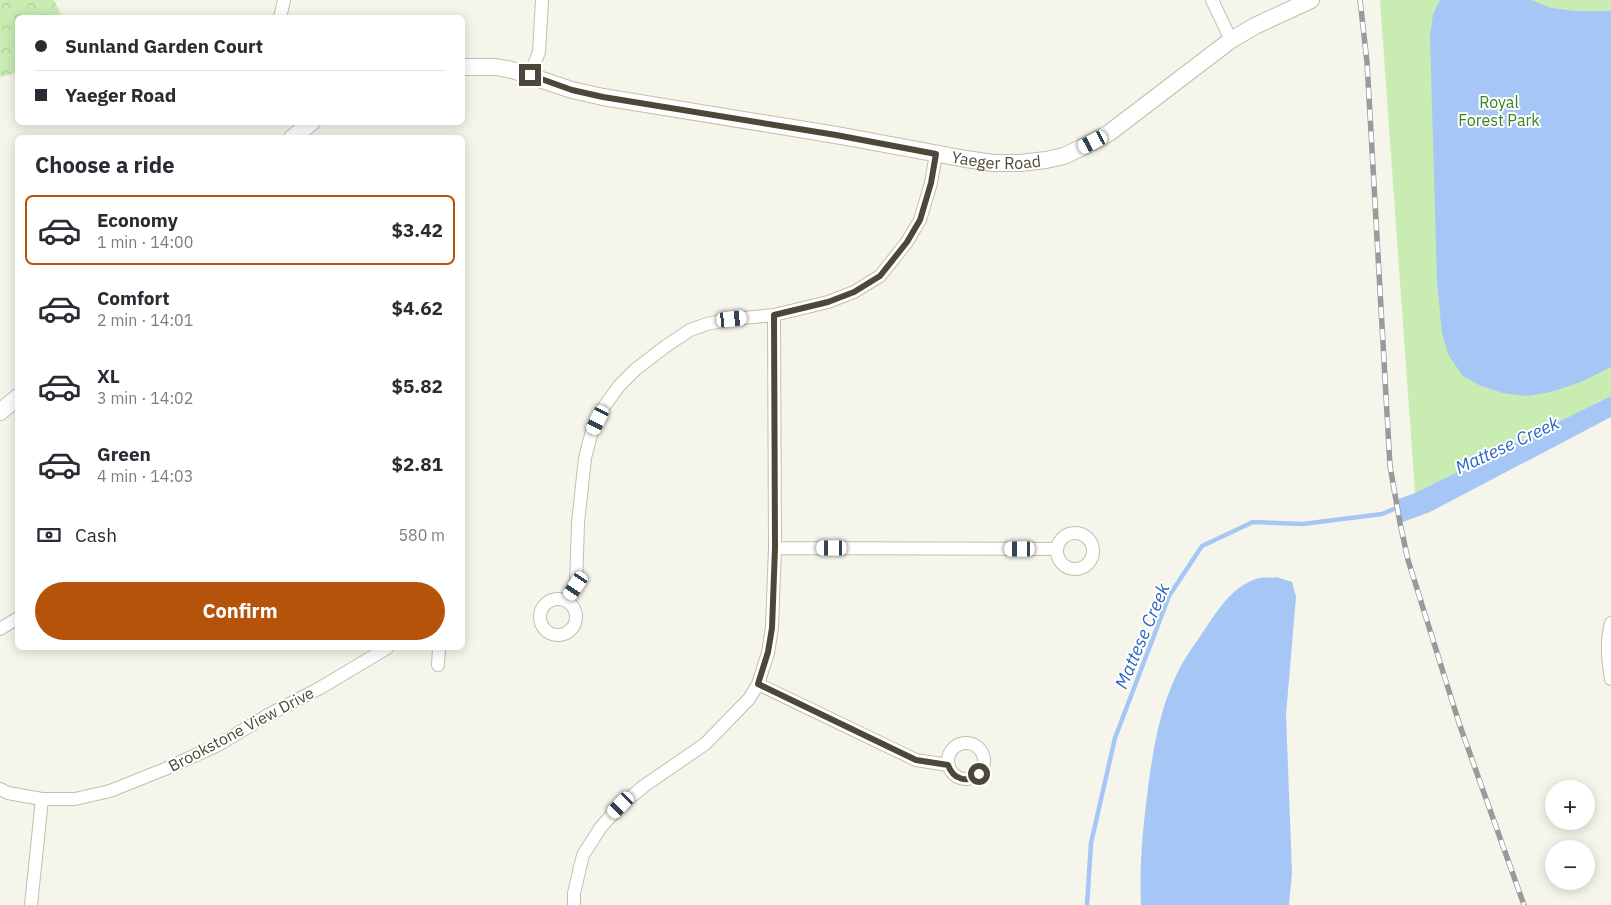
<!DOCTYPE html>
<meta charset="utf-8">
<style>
:root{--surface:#fff;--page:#f7f7f7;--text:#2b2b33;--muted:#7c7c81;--line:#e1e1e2;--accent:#b45309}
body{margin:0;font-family:"IBM Plex Sans",sans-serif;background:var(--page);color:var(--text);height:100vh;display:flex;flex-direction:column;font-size:19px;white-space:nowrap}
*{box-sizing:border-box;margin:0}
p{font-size:16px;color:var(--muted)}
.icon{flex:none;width:28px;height:28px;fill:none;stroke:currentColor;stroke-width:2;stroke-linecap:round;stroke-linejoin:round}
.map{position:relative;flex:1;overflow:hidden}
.details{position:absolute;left:15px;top:135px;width:450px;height:515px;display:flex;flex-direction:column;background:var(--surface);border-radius:8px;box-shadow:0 2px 12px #0003}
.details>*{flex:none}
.banner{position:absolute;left:15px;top:15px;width:450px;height:110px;border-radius:8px;box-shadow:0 2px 12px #0003;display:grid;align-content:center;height:110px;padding:0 20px;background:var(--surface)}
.fabs{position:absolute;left:1545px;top:780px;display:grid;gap:10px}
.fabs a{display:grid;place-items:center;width:50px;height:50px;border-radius:50%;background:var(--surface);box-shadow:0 2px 12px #0003;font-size:25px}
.end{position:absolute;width:22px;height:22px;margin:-11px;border:6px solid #4c4738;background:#fff;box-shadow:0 0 0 2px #fff}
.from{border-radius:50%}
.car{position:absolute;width:15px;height:30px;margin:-15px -8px;border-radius:6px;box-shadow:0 0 4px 1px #0007;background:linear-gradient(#fff 24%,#345 0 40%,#fff 0 76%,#345 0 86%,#fff 0)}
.banner b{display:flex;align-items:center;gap:18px;height:48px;font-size:19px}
.banner b+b{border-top:1px solid var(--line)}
.banner i{width:12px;height:12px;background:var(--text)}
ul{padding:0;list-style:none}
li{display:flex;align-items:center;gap:15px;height:70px;margin:0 10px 8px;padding:0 10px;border:2px solid transparent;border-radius:8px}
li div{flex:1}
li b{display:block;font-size:19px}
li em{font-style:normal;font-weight:800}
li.on{border-color:var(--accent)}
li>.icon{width:45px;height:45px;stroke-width:1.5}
h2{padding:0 20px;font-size:22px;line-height:60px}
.pay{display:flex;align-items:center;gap:12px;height:55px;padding:0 20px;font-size:19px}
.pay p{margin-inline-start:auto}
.button{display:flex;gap:10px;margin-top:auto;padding:10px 20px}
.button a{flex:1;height:58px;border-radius:30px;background:var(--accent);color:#fff;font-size:20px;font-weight:800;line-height:58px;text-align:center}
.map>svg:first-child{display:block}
.forest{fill:url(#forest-crowns)}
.green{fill:#c8ecb2}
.water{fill:#a6c7f5}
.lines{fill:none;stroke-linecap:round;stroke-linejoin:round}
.stream{stroke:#a6c7f5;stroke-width:4.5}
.minor-casing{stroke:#c3bfad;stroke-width:14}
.tertiary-casing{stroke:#c3bfad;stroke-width:18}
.minor{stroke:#fff;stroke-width:12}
.tertiary{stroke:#fff;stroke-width:16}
.rail-casing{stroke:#9a9a9a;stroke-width:5.5}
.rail{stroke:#fff;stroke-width:4;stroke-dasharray:11;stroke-linecap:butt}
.route{stroke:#4c4738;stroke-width:6}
.labels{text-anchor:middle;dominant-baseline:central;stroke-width:4;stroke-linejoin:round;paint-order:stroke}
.park-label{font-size:16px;fill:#398326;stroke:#fff}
.street-label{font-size:16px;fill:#4c4738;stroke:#fff}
.water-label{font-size:18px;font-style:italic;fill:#2966c0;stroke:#fff}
</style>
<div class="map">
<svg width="1611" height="905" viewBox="0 0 1611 905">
<defs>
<pattern id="forest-crowns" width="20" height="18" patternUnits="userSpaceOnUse" patternTransform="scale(1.25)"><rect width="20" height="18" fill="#c8ecb2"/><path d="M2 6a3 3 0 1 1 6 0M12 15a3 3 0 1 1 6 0" fill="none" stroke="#adcc9a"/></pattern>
</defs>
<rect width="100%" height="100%" fill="#f6f5eb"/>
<path class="forest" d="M0,0h54l8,17 -44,1 -1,55 -17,4z"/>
<path class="green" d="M1380,0h231v396l-196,97z"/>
<path class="water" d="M1440,0h91l20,8 25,3h35v356l-30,15 -30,10 -25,4 -23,-3 -22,-7 -18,-10 -14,-20 -7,-22 -5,-53 -7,-245 3,-22z
M1611,396v21l-181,95 -30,11 -4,-23 19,-7z
M1277,577l15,5 4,15 -10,118 6,157 -3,33h-148c-2,-39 2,-78 7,-117 5,-37 11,-76 27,-110 8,-19 21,-35 32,-52 13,-19 27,-41 52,-48 5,-1 13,0 18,-1z"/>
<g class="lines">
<path class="stream" d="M1087,905l4,-62 24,-105 54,-142 33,-50 51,-24 50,2 79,-10 19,-8"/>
<defs>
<path id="minor" d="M1212,0l19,40
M280,18l4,-18
M530,75l9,-23 3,-52
M1057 551a18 18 0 1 1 36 0a18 18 0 1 1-36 0Z
M775,548l282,1
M540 617a18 18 0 1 1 36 0a18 18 0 1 1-36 0Z
M567,601l9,-15 2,-63 7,-65 7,-27 11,-23 16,-22 17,-17 30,-23 24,-16 17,-6 25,-5 42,-4 54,-13 26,-10 26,-16 27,-34 13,-22 11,-37 5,-29
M1611,623c-5,19 -3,37 0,56
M0,629l18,-11
M438,665l1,-17
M758,684l158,76 32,5
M948 761a18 18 0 1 1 36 0a18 18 0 1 1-36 0Z
M0,789l8,4 34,6h33l35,-8 55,-22 53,-24 50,-30 52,-27 67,-40
M31,905l11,-106
M574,905v-12l9,-38 18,-28 20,-22 23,-19 61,-42 44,-45 9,-15 10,-31 4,-26 3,-79 -1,-233"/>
<g id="tertiary">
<path id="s1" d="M462,67h34l16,3 60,20 31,7 233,38 130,24 27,4h27l26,-3 18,-4 29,-14 16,-9 122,-93 24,-14 56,-26"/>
<path d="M292,138l20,-16"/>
<path d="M0,412l18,-15"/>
</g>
</defs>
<use href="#minor" class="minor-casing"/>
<use href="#tertiary" class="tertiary-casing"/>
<use href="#minor" class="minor"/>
<use href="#tertiary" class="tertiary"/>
<defs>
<path id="rail" d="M1360,0l7,62 23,404 10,57 8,37 51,163 65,182"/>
</defs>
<use href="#rail" class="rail-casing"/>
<use href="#rail" class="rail"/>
</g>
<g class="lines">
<path class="route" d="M530,75l42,15 31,7 233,38 100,19 -5,29 -11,37 -13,22 -27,34 -26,16 -26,10 -54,13 1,233 -3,80 -4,24 -10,32 158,76 32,5c5,14 19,19 31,9"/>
</g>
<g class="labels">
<g class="park-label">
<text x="1499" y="102">Royal<tspan x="1499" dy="18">Forest Park</tspan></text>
</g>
<g class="street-label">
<text stroke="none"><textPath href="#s1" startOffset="544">Yaeger Road</textPath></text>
<text transform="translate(241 729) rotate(-28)">Brookstone View Drive</text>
</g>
<g class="water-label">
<text transform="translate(1507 445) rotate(-25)">Mattese Creek</text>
<text transform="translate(1142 636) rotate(-67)">Mattese Creek</text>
</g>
</g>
</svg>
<div class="fabs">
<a>+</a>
<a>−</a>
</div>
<i class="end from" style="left:979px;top:774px"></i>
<i class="end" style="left:530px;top:75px"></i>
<i class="car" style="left:1093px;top:142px;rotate:243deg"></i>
<i class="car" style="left:732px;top:319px;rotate:84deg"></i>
<i class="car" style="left:598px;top:420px;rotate:206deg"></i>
<i class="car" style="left:832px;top:548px;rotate:270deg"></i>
<i class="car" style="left:1020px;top:549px;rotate:270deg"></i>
<i class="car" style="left:576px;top:586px;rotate:213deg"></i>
<i class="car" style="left:621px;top:805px;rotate:224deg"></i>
<div class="banner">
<b><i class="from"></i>Sunland Garden Court</b>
<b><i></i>Yaeger Road</b>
</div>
<section class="details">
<h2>Choose a ride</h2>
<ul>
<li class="on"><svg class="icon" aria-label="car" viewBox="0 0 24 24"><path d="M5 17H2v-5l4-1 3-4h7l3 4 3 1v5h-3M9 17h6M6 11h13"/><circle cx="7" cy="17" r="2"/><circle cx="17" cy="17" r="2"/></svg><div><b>Economy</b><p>1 min · 14:00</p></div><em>$3.42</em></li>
<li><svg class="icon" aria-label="car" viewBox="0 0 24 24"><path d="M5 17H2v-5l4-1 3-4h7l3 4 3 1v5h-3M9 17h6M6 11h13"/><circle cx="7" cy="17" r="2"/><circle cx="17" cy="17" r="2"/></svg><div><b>Comfort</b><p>2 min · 14:01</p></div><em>$4.62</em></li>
<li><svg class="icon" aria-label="car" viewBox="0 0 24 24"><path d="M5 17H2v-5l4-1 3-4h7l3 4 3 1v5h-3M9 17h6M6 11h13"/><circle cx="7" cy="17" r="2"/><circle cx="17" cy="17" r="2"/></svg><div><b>XL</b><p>3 min · 14:02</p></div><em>$5.82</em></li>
<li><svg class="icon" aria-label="car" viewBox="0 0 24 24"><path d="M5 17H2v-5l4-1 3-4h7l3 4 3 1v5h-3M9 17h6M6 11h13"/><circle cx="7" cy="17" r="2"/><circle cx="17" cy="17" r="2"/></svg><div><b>Green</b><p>4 min · 14:03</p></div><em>$2.81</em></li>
</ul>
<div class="pay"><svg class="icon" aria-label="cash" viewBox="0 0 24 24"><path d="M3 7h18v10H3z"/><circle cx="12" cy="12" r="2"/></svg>Cash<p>580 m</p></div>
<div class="button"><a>Confirm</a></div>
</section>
</div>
